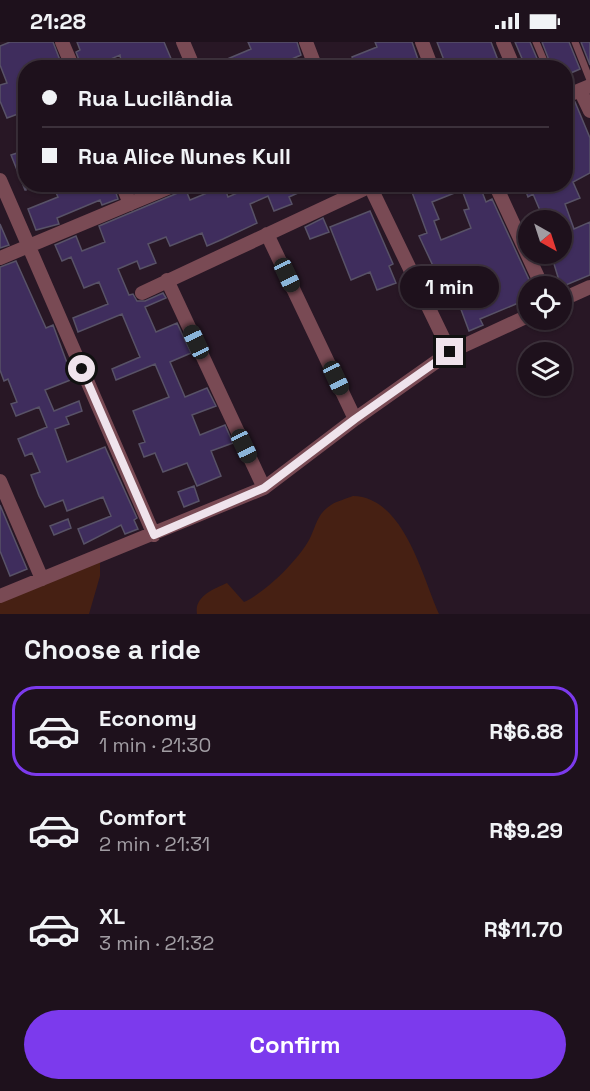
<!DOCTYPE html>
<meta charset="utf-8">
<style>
:root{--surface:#1e111c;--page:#261a25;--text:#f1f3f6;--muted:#a19da3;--line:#3c313b;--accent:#7c3aed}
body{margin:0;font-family:"Space Grotesk",sans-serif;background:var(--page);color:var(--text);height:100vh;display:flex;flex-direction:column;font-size:22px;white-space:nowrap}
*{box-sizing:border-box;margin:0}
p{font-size:20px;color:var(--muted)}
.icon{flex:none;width:33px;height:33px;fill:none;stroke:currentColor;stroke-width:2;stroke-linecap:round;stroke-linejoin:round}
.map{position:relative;height:572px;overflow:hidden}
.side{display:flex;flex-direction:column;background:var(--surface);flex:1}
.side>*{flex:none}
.banner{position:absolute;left:18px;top:18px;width:555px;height:132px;border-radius:24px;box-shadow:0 2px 4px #0004,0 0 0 2px var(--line);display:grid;align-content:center;height:132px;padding:0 24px;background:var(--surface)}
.needle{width:39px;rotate:141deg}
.controls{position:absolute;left:518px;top:168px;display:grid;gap:12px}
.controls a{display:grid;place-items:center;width:54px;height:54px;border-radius:50%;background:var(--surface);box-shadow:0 2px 4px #0004,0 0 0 2px var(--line);font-size:30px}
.end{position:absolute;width:27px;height:27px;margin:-14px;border:8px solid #efe3ec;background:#111;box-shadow:0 0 0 3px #111}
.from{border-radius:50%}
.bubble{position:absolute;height:42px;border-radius:21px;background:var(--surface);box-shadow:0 2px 4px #0004,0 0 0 2px var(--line);font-size:20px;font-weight:600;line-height:42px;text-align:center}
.car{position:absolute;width:18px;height:36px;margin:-18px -9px;border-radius:8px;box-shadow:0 0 4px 2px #0007;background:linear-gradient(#222 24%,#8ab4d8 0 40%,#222 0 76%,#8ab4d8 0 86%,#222 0)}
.banner b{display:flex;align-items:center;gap:21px;height:57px;font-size:22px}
.banner b+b{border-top:2px solid var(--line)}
.banner i{width:15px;height:15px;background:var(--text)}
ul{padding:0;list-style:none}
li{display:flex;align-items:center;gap:18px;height:90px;margin:0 12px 9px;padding:0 12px;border:3px solid transparent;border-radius:24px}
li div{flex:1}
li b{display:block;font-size:22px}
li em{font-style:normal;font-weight:600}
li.active{border-color:var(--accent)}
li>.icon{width:54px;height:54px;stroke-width:1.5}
h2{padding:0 24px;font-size:27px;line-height:72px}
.cta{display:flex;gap:12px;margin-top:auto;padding:12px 24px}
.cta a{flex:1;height:69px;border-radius:36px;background:var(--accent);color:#fff;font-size:24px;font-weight:600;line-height:69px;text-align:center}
.status{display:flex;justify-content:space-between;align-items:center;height:42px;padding:0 30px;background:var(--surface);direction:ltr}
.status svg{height:16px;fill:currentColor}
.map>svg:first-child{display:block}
.green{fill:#462013}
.building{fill:#3f2d5d;stroke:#585267;stroke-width:1.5;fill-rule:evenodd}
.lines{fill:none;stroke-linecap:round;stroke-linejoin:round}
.service{stroke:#794a54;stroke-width:7}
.minor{stroke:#794a54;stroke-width:14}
.route{stroke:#efe3ec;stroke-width:8}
</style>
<div class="status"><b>21:28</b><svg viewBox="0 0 49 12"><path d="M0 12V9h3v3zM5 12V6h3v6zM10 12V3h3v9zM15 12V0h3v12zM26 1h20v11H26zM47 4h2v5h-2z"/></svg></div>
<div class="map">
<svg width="590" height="572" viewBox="0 0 590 572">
<rect width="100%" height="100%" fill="#281725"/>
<path class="green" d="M353,454c51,1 69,80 86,118h-242c-3,-18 17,-25 30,-31l17,19c21,-9 57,-44 67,-66 5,-11 7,-23 20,-31 6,-4 15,-6 22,-9z
M100,519v15l-11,38h-89v-12z"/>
<path class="building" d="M10,0h43l10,26h-37l-1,64 -7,-18 -11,4 -7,-17v-16l7,-2 -7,-18v-19z
M77,0h87l11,26h-35l-3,-6 -15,6 -2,-13 -30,13h-8l-6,-16 4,-2z
M248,0h49l4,13 -16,7 2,6h-81l45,-19z
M375,0h37l9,26h-65l-4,-11 25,-10z
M437,0h54l10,26h-54z
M515,0h15l11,26h-15z
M542,0h27l11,27 -14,6v-7h-14z
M581,0h9v23z
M575,60l15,36v35l-17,9 7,16 -15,6 9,25 16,-7v53l-29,12 -10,-33h10v-34h-17l-11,-26 -5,3 -5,-13h43v-79z
M26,108v40h-1l-14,-35z
M52,142h61l5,15 -16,6 -2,-5 -43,18 2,6 -23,6 -8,-21 30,-12z
M258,142h39l3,8 -11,5 3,7 -18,7 -6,-15 -18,8 7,19 -34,16 -16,7 -5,-13 -32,13 -4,-9 -18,7 8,19 -16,6 -3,-8 -19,8 11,26 4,-1 4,7h8l18,-8 3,5 -21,9 11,25 21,-9 14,30 -21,9 15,35 22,-9 9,18 -24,9 8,20 25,-10 8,18 -22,8 10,25 -24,10 -10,-23 -24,9 -8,-19 -11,4 -5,-13 6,-2 -12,-31 36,-14 -14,-33 -39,16 -4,-11 28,-12 -18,-43 -44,18 -5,-14 35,-14 -9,-22 -15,6 -13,-31 -9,4 -7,-16 21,-9 6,15 23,-9 -6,-16 81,-34 5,-4 5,12 34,-14 4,11z
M409,142h70l7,18 6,-3 40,87h-4v13l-48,20 3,6 -14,6 -13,-35 14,-6 -8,-21 -29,12 -4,-11 5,-2 -15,-32 8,-3zM462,148l7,19 -5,1 7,18 -30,12 -7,-19 5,-2 -7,-17z
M370,169l23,53 -4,2 7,17 -19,7 -7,-18 -19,8 -21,-53z
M323,176l6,14 -19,7 -5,-12z
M0,182l9,21 -9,3z
M16,219l30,67 7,-3 20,54 -28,11 9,21 25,-10 3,10 -16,6 3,7 -14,5 12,33 38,-15 32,71 -3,2 4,9 -13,5 -4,-9 -37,19 -6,-15 33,-13 -8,-19 -36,14 -4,-11 -18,7 -6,-11 -8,-21 9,-3 -8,-19 -7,3 -7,-17 29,-12 -8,-20 -23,9 -5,-12 6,-2 -9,-23 -4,2 -4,-11v-103z
M194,444l5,15 -15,6 -6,-15z
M0,463l27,64 -17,7 -10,-25z
M68,477l3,9 -17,7 -4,-9z"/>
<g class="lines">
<path class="service" d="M536,0l11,26
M575,0l15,38"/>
<path class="minor" d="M62,0l11,26
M183,0l11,26
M306,0l10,26
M422,0l10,26
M503,0l11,26
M580,48l10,21
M566,54l24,-10
M0,138l154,355
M122,142l8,20
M369,142l81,168
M495,142l47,102
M267,192l88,185
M0,216l177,-74
M167,238l97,208
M142,251l233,-109
M561,258l29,-13
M0,439l42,98
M0,554l264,-108 91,-69 95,-67 78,-36"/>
</g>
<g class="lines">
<path class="route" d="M82,327l72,166 110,-47 91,-69 95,-67"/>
</g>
</svg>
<div class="controls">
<a><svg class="needle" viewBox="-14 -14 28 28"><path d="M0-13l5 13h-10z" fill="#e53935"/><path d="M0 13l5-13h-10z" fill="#a19da3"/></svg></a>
<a><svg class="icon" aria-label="locate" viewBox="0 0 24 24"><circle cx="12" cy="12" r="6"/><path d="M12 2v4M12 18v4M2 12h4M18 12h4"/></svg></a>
<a><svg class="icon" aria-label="layers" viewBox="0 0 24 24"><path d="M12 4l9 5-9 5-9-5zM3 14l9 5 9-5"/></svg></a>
</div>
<i class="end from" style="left:82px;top:327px"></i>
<i class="end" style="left:450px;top:310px"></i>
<div class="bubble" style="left:400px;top:224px;width:99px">1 min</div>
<i class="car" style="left:287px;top:233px;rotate:155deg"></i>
<i class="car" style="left:196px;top:300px;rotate:335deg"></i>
<i class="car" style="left:336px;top:336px;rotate:155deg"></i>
<i class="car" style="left:244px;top:404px;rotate:155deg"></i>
<div class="banner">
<b><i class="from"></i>Rua Lucilândia</b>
<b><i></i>Rua Alice Nunes Kull</b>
</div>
</div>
<section class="side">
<h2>Choose a ride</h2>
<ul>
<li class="active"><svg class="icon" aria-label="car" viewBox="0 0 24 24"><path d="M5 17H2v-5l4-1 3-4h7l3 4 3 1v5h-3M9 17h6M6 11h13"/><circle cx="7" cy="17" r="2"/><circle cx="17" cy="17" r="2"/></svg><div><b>Economy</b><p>1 min · 21:30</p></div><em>R$6.88</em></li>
<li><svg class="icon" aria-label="car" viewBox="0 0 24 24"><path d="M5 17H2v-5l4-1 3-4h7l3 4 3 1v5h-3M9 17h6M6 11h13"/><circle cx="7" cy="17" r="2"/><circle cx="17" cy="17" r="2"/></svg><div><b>Comfort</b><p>2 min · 21:31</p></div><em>R$9.29</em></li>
<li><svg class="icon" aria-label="car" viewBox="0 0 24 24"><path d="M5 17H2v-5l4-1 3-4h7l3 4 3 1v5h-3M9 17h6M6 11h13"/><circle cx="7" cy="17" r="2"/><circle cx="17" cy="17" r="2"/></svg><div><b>XL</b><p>3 min · 21:32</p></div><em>R$11.70</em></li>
</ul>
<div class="cta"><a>Confirm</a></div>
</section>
